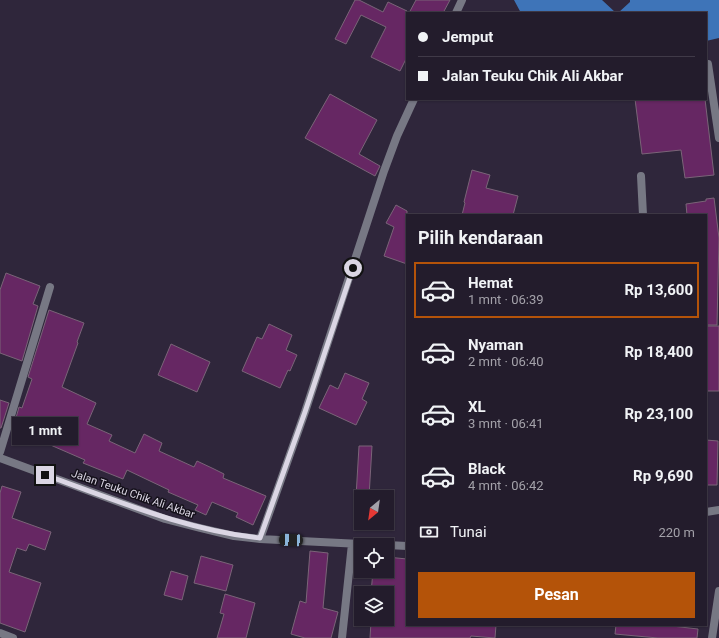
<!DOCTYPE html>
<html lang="id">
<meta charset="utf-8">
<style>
:root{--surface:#231c2c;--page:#2b2534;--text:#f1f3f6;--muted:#a3a1a9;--line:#403a48;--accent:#b45309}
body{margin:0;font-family:Roboto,sans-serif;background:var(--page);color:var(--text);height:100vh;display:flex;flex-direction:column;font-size:15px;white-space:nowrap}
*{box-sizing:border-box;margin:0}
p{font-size:13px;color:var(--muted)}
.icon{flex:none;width:22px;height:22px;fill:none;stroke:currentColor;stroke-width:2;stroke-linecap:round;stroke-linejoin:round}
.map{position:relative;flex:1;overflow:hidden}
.details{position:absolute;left:406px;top:214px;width:301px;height:412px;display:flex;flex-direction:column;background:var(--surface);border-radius:0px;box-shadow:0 1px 3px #0004,0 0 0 1px var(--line)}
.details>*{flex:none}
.guide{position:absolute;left:406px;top:12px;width:301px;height:88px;border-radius:0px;box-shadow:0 1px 3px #0004,0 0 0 1px var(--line);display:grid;align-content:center;height:88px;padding:0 12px;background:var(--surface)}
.needle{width:26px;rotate:209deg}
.controls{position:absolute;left:354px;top:490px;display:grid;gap:8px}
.controls a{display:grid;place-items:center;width:40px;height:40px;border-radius:0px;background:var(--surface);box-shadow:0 1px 3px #0004,0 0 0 1px var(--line);font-size:20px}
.end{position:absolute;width:18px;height:18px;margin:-9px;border:5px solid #dbd6e4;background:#111;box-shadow:0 0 0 2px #111}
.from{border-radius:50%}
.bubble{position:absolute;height:28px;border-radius:0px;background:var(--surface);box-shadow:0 1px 3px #0004,0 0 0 1px var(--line);font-size:13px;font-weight:700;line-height:28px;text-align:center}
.car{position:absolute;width:12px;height:24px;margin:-12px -6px;border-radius:5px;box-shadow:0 0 3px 1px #0007;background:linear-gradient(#222 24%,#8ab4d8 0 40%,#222 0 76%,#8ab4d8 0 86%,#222 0)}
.guide b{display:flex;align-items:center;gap:14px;height:38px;font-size:15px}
.guide b+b{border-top:1px solid var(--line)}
.guide i{width:10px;height:10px;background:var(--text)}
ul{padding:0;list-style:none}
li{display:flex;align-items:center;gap:12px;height:56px;margin:0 8px 6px;padding:0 4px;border:2px solid transparent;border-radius:0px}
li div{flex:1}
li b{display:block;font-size:15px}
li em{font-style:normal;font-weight:700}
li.on{border-color:var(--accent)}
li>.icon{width:36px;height:36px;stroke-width:1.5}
h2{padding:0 12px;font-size:18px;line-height:48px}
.pay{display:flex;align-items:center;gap:10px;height:44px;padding:0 12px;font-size:15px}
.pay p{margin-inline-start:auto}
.cta{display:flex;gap:8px;margin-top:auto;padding:8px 12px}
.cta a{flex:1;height:46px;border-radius:0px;background:var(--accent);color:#fff;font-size:16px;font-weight:700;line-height:46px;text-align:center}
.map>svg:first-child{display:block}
.water{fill:#3e74b8}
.building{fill:#662763;stroke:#7a6478}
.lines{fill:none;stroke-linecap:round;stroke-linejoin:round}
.street{stroke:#777884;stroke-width:8}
.route{stroke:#dbd6e4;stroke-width:5}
.labels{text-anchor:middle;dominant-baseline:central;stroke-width:3;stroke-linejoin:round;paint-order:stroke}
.street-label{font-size:11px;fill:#dbd6e4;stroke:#15111b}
</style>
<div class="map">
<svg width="719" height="638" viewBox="0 0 719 638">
<rect width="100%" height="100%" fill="#2f263b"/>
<path class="water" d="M514,0h88l14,13h-95z
M630,0h89v38l-13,3v-28h-88l12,-11z"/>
<path class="building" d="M355,0h4l24,12 5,-10 19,9v46l-7,14 -29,-14 15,-30 -25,-12 -15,29 -11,-5z
M416,0h34l-7,13h-34z
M330,94l47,26 -18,34 21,12 -5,10 -70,-38z
M635,99h70l9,76 -29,3 -4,-28 -39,4z
M472,170l18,5 -4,13 32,8 -5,19h-51l3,-12 -1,-1z
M714,198l5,40 -2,87h-11v-110h-19l-1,-11 20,-3v-2z
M396,205l11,6v53l-23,-8 10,-29 -8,-4z
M6,273l34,13 -7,18 5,2 -16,55 -22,-8v-63z
M49,310l35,13 -7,19 1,1 -16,44 34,16 -9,21 25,11 -3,6 26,12 9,-19 18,9 -3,8 35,16 3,-6 17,8 10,5 -1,4 43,18 -13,29 -17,-8 2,-4 -26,-11 -6,13 -11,-5 3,-5 -30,-13 1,-2 -42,-20 -4,9 -40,-16 2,-3 -46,-20 -1,2 -26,-10 7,-25 3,1 10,-29 -4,-2z
M269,324l23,11 -6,15 11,5 -7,16 -2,-1 -8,18 -38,-17 15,-34 5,2z
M706,326h13v65h-13z
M171,344l39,18 -13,30 -39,-17z
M345,373l24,10 -7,16 5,3 -11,23 -37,-17 11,-23 8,4z
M0,400l9,3 -8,25h-1z
M706,440l12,1 -1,44h-11z
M359,446h13l-3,51h-13z
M2,486l19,6 -9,26 39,14 -6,18 -16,-6 -3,7 -9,-3 -8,24 32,11 -16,49 -25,-9v-130z
M310,551l18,2 -5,55 15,4 -7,26h-26l-14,-4 9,-33 6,2z
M201,556l32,9 -7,26 -32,-8z
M387,557l20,2 -1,62h1v4h89l-1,13 -24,-2 -1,2h-100l1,-16 16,2v-31h-16l2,-22h14z
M171,571l17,5 -6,24 -18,-5z
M225,594l30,9 -9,35h-29l7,-24 -4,-1z
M616,625h47l35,4 -1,9h-39l-43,-4z"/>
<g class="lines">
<path class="street" d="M456,13l6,-13
M708,64l11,74
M641,176l2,39
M0,452l50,-165
M0,458l165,61 35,9 34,8 26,3 121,6
M706,512l13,-2
M260,539l45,-127 79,-241 13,-35 17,-37
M387,545l20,1
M0,633l13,5
M342,638l10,-94
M712,638l7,-47"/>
</g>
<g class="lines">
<path class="route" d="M45,475c71,25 140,55 215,63l45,-126 48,-144"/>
</g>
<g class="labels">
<g class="street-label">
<text transform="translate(133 494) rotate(19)">Jalan Teuku Chik Ali Akbar</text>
</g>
</g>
</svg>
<div class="controls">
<a><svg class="needle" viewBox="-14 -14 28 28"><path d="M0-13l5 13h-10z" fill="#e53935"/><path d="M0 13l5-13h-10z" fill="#a3a1a9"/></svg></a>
<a><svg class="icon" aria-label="locate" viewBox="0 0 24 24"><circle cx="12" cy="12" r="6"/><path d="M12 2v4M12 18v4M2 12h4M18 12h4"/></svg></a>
<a><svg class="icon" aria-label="layers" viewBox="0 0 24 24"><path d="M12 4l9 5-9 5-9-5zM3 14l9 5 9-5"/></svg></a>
</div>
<i class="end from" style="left:353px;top:268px"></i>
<i class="end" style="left:45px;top:475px"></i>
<div class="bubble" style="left:12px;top:417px;width:66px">1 mnt</div>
<i class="car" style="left:291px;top:540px;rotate:273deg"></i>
<div class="guide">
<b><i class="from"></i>Jemput</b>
<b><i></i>Jalan Teuku Chik Ali Akbar</b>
</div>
<section class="details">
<h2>Pilih kendaraan</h2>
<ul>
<li class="on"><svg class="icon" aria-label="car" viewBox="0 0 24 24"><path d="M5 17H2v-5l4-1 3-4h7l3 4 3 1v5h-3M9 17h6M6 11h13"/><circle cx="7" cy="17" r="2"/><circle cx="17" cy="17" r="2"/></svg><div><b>Hemat</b><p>1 mnt · 06:39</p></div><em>Rp 13,600</em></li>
<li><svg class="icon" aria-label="car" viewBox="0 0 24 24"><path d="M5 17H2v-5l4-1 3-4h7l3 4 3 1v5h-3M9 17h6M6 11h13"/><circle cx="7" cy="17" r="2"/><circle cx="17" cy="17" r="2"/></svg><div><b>Nyaman</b><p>2 mnt · 06:40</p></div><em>Rp 18,400</em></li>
<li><svg class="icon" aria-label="car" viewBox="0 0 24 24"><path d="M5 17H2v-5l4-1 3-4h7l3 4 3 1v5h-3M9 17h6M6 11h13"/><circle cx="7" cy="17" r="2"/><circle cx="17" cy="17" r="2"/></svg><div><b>XL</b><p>3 mnt · 06:41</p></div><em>Rp 23,100</em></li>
<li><svg class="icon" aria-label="car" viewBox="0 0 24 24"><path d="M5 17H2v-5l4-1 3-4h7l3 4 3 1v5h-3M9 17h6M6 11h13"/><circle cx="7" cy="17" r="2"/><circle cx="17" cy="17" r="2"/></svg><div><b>Black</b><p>4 mnt · 06:42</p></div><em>Rp 9,690</em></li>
</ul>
<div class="pay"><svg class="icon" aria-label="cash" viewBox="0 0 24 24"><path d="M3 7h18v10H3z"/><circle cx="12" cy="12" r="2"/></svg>Tunai<p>220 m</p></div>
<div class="cta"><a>Pesan</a></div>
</section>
</div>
